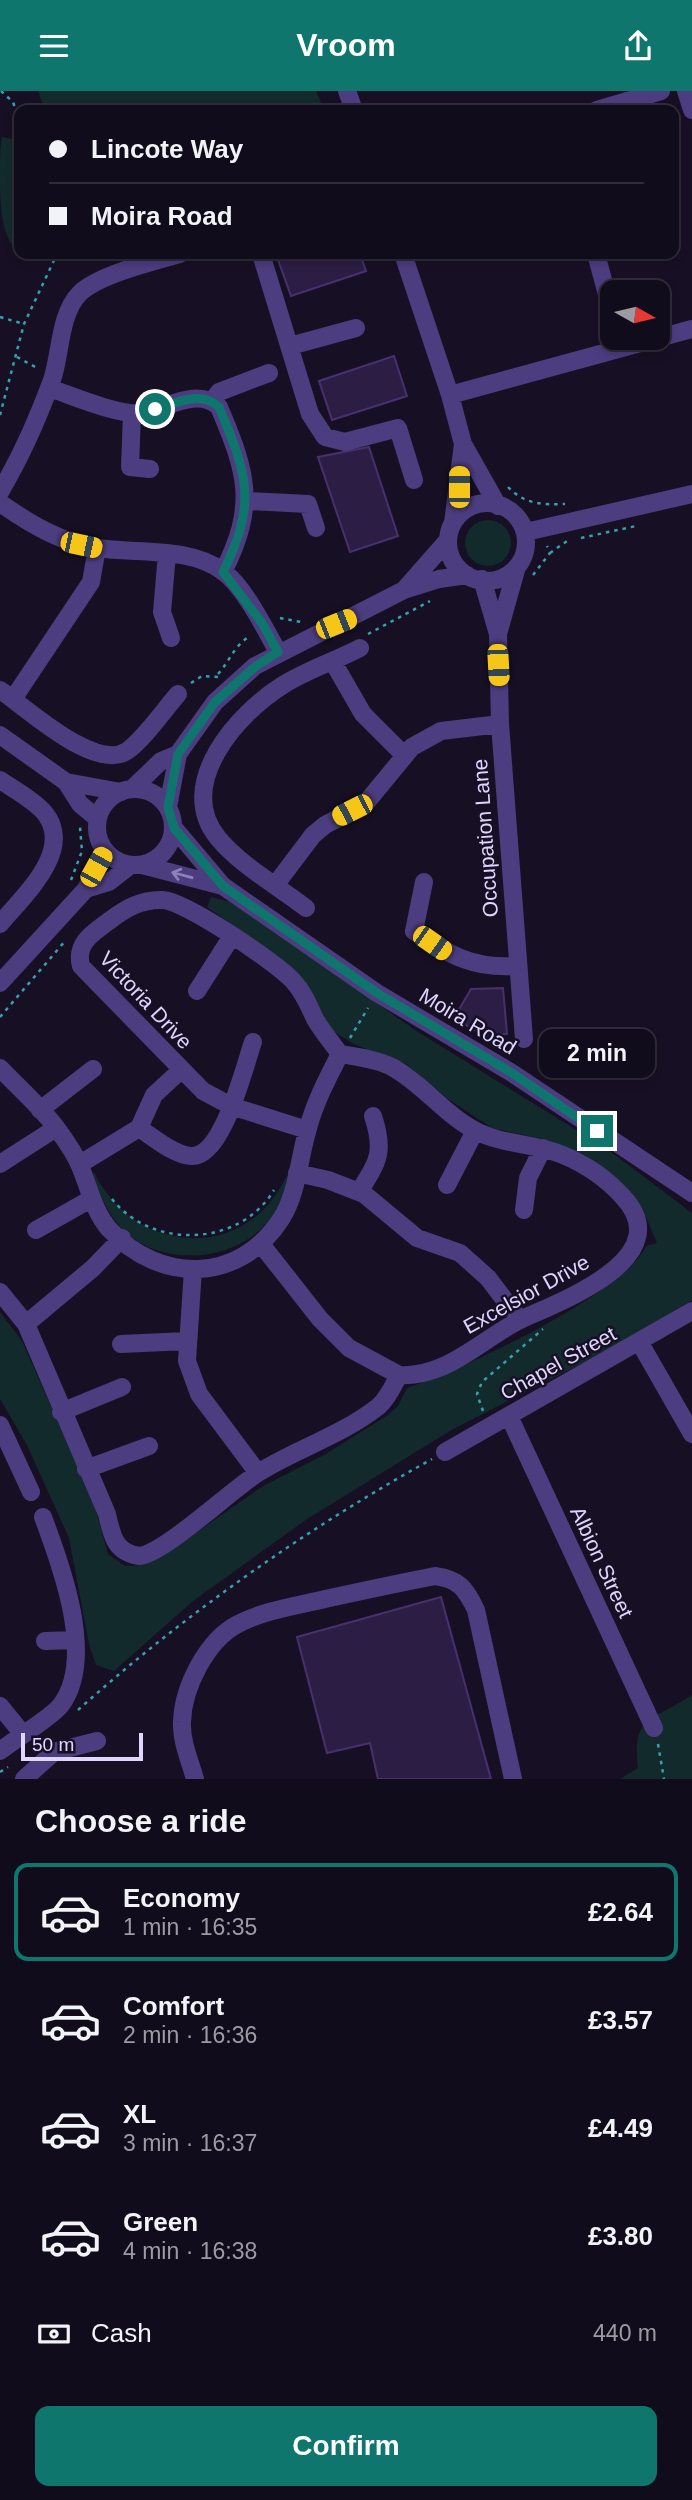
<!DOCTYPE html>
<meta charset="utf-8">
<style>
:root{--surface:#110c1b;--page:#1e1a28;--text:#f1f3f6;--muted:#9c9ba3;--line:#302c3a;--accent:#0f766e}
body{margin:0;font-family:Helvetica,sans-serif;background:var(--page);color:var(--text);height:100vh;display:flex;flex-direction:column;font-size:26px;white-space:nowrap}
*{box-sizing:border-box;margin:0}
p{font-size:23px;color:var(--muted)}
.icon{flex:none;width:38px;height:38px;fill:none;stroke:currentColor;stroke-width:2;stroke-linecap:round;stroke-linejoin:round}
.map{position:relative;height:1688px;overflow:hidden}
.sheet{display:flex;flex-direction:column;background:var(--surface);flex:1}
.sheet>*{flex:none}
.guide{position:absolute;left:14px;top:14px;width:665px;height:154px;border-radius:14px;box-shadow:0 4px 10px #0003,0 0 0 2px var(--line);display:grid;align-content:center;height:154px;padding:0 35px;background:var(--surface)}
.needle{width:46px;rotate:98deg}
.tools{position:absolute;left:600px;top:189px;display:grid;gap:14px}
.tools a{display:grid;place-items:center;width:70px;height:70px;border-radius:14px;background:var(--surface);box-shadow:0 4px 10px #0003,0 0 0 2px var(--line);font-size:35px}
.scale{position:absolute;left:21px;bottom:18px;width:122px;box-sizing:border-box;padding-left:7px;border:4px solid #e0d5fd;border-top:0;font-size:19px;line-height:24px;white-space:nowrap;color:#e0d5fd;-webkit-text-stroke:5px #171024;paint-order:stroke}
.end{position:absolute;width:32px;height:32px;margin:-16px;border:9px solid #0f766e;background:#fff;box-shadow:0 0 0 4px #fff}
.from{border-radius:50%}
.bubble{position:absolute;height:49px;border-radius:14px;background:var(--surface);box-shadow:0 4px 10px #0003,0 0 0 2px var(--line);font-size:23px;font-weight:600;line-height:49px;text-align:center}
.car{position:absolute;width:21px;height:42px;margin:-21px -10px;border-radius:9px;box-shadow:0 0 5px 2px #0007;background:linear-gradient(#f5c518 24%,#345 0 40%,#f5c518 0 76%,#345 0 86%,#f5c518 0)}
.guide b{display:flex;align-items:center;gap:24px;height:66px;font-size:26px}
.guide b+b{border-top:2px solid var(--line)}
.guide i{width:18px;height:18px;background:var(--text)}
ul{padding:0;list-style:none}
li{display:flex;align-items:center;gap:21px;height:98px;margin:0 14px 10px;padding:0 21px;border:4px solid transparent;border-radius:14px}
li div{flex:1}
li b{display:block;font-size:26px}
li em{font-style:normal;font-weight:600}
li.selected{border-color:var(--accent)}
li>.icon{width:63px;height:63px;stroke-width:1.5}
h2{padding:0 35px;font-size:32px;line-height:84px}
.pay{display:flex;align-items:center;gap:18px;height:77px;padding:0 35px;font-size:26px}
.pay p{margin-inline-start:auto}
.button{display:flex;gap:14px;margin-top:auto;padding:14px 35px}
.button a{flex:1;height:80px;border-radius:14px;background:var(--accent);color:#fff;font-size:28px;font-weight:600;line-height:80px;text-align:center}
header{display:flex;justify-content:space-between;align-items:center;height:91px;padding:0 35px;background:var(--accent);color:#fff;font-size:32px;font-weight:600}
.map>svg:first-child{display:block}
.green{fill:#132a2d}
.building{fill:#2c1d44;stroke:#48306e;stroke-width:2}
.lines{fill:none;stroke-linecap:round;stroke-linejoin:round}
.path{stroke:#35a1b0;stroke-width:2.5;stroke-dasharray:3.5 5;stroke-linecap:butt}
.minor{stroke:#4c3d80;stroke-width:18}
.oneway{stroke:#8f81b8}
.route{stroke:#0f766e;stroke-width:9}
.labels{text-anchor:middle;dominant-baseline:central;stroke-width:5;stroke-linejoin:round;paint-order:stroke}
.street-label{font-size:21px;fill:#e0d5fd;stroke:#171024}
</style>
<header><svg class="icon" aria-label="menu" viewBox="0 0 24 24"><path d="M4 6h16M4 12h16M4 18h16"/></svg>Vroom<svg class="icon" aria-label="share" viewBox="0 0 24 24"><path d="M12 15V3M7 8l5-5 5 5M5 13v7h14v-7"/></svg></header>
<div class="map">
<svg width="692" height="1688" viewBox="0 0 692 1688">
<rect width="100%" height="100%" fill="#171024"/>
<path class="green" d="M38,0h278l8,19h-279z
M2,46l11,2 6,8v107h18l-2,2c-35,2 -35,-53 -35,-81 0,-12 0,-28 2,-38z
M465 452a23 23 0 1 1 46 0a23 23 0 1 1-46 0Z
M211,806l23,6 184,129 189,117 85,64v87l-78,47 -161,82 -146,90 -114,82 -79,70 -18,-6 -7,-21 -20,-106 -42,-93 -27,-46v-87l22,29 71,160 15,53 17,12 15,-1 37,-19 86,-60 61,-31 64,-40 10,-9 9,-18c54,-18 216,-93 239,-142l11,-3 -15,-35 -57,-53 -39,-15 -54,-12 -44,-29 -42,-35 -50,-19 -27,-16 -17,-37 -23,-27 -82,-58z
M295,1070c-7,20 -13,42 -26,59 -33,42 -106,48 -145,11 -15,-15 -24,-36 -32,-55l2,-4c29,62 108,90 165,42 16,-14 26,-34 36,-53z
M692,1604v84h-72l18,-11c-7,-54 16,-47 54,-73z"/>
<path class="building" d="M286,163h74l6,17 -75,25 -14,-39z
M394,265l13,40 -75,24 -13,-39z
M369,356l29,89 -48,16 -32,-95z
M503,897l4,46 -8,1 -5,7 -40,-24 17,-29z
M441,1506l50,182h-113l-8,-36 -43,10 -30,-116z"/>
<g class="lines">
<path class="path" d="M1,0l12,11 6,18
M58,166l47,-3
M0,226l24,7
M17,266l22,12
M0,324l24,-91 33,-70
M508,396c16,17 34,18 57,17
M581,447l55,-12
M550,462l17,-12
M533,484l17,-22 -3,-7
M280,527l21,4
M368,543l62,-33
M218,583c11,-12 15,-26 29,-36
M191,592l11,-7 18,1
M71,789l11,-29 -2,-24
M0,926l66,-77
M350,947l18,-30
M112,1108c40,51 128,48 162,-9
M483,1320l-6,-17 5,-12 61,-53
M78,1619c107,-96 228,-181 354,-251
M658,1653l6,35
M0,1681l8,-5"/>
<path class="minor" d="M347,0l7,19
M686,0l6,19
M597,19l64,-19
M261,163l49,160 15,23 20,5 53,-14 16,52
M403,163l47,141 13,49 35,62
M596,163l16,59
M290,255l66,-18
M49,297c22,7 72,29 94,25 24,-5 55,-26 76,-6 28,66 38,98 4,165
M450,304l242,-66
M212,310l7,-9 50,-19
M132,323l-2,53 20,2
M0,401c21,-35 38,-74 52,-112 9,-26 7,-66 28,-87 18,-18 74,-32 100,-39
M247,410l61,3 8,24
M0,412c29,20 61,40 97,45 40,6 93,-2 127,24 21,16 41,57 54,80
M448 451a39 39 0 1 1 78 0a39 39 0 1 1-78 0Z
M453,432l10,-79
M526,441l166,-38
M167,463l-5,58 9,26
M482,488l16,55 2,90 24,315
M404,499l44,-50
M498,543l18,-64
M333,571l30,52 41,41
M0,599c27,18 95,82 127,61 17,-12 37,-41 51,-57
M13,608l78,-117 6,-34
M0,644l66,47 14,22 18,15
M0,689c15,10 32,19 44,32 32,38 -22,85 -44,112
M66,691l55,10
M132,698l29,-28 17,-7
M97 736a38 38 0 1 1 76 0a38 38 0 1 1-76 0Z
M168,716l10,-53 37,-52 40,-36 149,-76 35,-11 28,-4
M174,737l49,58 154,107 135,80 180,120
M142,774l81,21
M424,791l-10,49c35,24 59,38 103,35
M276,793l37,-49 12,-10 40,-21 47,-57 29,-16 59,-7
M86,798l23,-7 22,-17
M306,817c-28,-22 -65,-42 -88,-70 -44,-54 20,-125 65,-153 24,-15 52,-24 77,-37
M0,892l86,-94 19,-39
M197,900l35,-55
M0,977c19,20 42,40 58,62 8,11 17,24 22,36 9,21 14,46 29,63 51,55 130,55 172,-10 16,-24 18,-60 26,-87 7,-28 20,-53 33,-78 17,3 36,5 52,13 31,17 53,48 84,64 27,14 59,12 87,24 24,10 43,23 60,42 56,60 -59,103 -101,122 -41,20 -75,59 -123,56 -6,11 -11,23 -20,31 -38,30 -83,43 -121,67 -28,18 -91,78 -118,83 -25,-3 -28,-20 -33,-42l-81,-190 -26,-32
M40,1019l53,-41
M139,1037c14,9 35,27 52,28 32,2 53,-89 62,-114
M307,1039l-76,-24 -28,-15 -122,-125c-6,-23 12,-33 28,-45 17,-13 33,-22 54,-21 22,1 116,64 131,82 10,11 15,24 21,37 7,12 17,24 25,35
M0,1073l56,-36
M80,1073l59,-36 15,-33 26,-24
M297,1082l31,7 36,14 53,44 43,15 28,25 32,42
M447,1094l28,-54
M359,1101c19,-31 26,-39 14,-76
M524,1119l4,-32 15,-30
M36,1139l55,-31
M261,1153l59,75 29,29 50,27
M193,1178l-6,92 12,33 59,79
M26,1233l67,-56 29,-30
M640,1252l52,91
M121,1253l65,-3
M61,1321l61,-25
M509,1325l145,312
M0,1334l31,67
M445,1361l247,-141
M86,1378l63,-23
M45,1550l30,-1
M0,1615l22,27
M0,1660c15,-12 51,-33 61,-46 35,-47 0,-140 -18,-188
M24,1688l30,-27 43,-11
M195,1688c-5,-18 -14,-38 -13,-57 1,-35 25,-82 56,-98 27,-14 58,-18 87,-25 37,-8 74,-16 110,-23 24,3 31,13 41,34l37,169"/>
</g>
<defs><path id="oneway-shaft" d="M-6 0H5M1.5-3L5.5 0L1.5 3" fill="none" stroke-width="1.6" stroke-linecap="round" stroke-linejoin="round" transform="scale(1.75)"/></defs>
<use class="oneway" href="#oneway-shaft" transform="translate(182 784) rotate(-165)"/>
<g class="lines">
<path class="route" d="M155,318c21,-6 46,-19 64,-2 29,69 38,96 4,165l39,51 16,29 -22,14 -41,36 -37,52 -10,53 6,21 49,58 154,107 135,80 85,58"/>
</g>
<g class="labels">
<g class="street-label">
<text transform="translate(485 747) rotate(-94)">Occupation Lane</text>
<text transform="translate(146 909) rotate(47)">Victoria Drive</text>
<text transform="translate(468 930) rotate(31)">Moira Road</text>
<text transform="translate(526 1203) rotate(-29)">Excelsior Drive</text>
<text transform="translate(558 1272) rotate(-29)">Chapel Street</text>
<text transform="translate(602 1471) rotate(65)">Albion Street</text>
</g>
</g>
</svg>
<div class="tools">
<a><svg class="needle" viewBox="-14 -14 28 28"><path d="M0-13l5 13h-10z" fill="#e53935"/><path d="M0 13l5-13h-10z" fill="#9c9ba3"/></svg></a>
</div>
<div class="scale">50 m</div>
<i class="end from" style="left:155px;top:318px"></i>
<i class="end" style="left:597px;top:1040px"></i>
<div class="bubble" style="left:539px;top:938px;width:116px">2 min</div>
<i class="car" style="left:459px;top:396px;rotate:0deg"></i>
<i class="car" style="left:81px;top:454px;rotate:102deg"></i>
<i class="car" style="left:336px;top:533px;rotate:68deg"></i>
<i class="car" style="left:498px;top:574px;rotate:177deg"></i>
<i class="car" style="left:352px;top:719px;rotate:243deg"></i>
<i class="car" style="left:96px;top:776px;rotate:29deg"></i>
<i class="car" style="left:432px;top:852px;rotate:125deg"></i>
<div class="guide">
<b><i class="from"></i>Lincote Way</b>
<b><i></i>Moira Road</b>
</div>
</div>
<section class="sheet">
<h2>Choose a ride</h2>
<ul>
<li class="selected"><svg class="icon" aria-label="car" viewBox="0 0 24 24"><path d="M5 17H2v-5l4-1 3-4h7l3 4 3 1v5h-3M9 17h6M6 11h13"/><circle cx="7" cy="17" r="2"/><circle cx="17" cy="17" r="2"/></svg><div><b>Economy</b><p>1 min · 16:35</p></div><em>£2.64</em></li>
<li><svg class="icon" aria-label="car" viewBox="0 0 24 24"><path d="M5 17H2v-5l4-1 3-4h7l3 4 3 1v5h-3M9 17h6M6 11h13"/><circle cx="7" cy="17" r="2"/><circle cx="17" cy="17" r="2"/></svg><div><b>Comfort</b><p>2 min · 16:36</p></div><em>£3.57</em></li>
<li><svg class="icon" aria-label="car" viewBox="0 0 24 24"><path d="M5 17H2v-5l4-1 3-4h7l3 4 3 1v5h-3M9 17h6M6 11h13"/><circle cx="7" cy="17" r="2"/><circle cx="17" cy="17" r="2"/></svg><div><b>XL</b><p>3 min · 16:37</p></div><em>£4.49</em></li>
<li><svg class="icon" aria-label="car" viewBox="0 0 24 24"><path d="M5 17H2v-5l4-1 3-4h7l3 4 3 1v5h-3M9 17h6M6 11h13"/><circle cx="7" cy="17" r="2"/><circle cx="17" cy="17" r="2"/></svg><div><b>Green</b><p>4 min · 16:38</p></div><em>£3.80</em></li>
</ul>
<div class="pay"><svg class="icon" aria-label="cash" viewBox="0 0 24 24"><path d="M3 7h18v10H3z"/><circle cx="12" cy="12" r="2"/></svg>Cash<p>440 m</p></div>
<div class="button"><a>Confirm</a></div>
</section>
